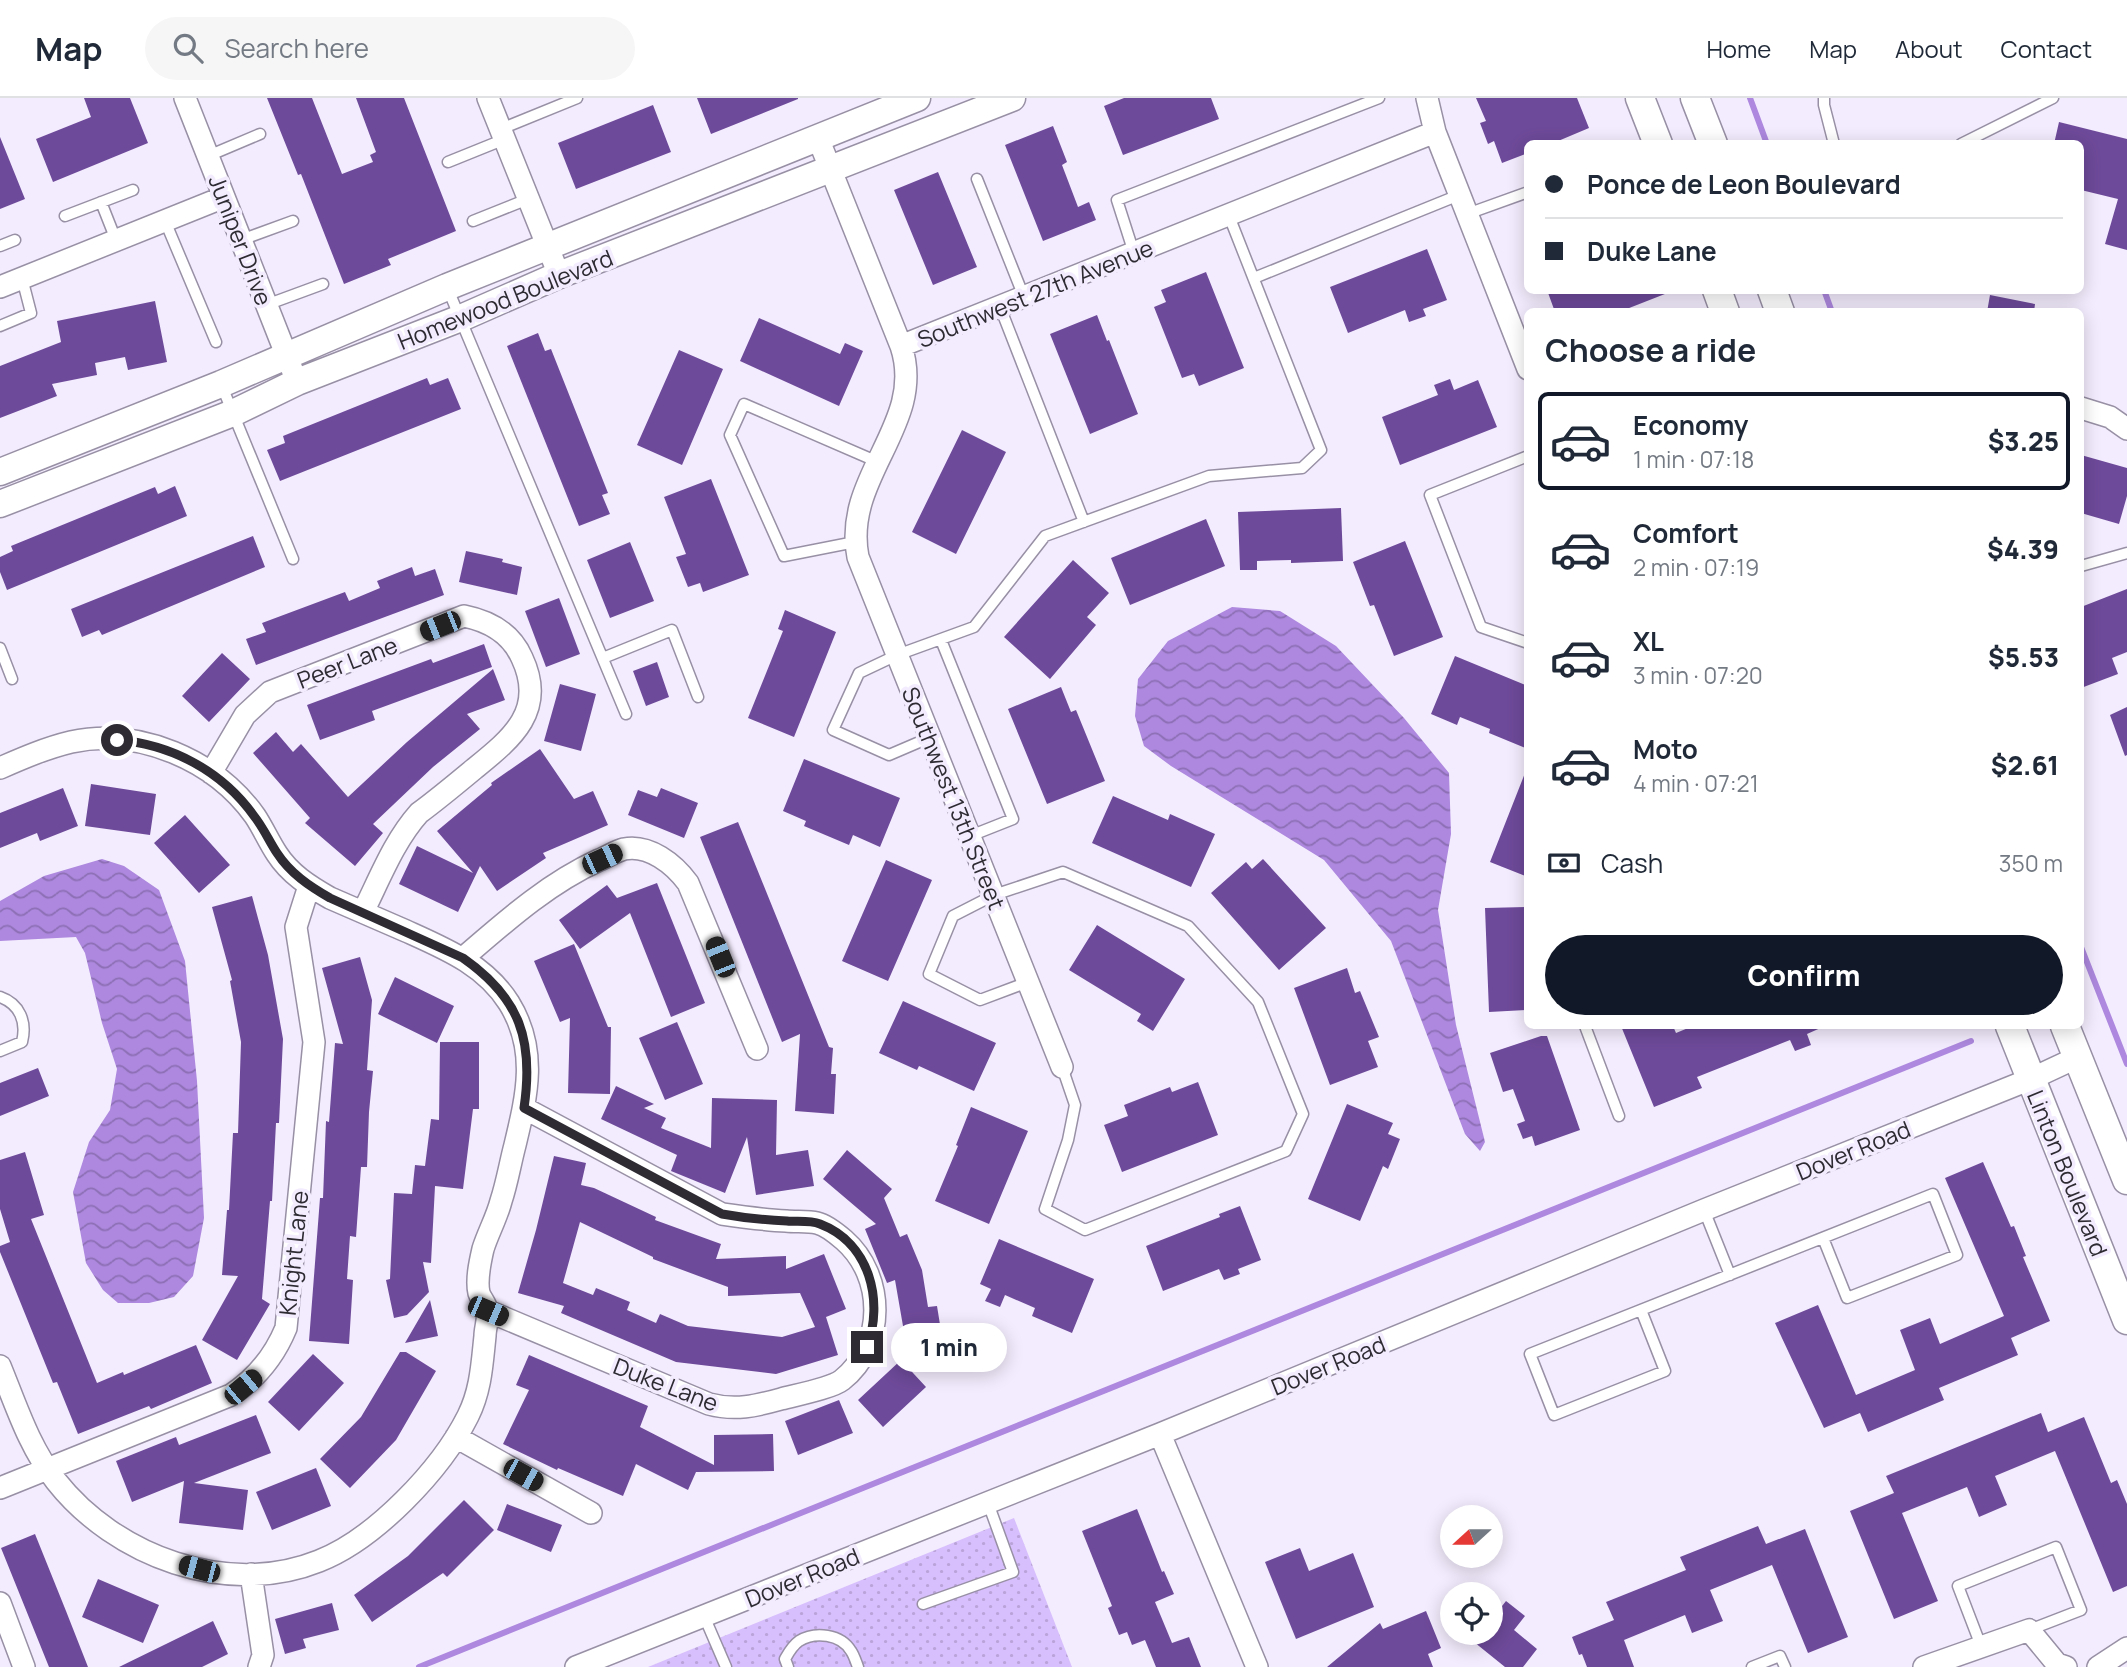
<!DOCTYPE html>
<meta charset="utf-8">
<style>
:root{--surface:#fff;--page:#f6f6f7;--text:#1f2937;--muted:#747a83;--line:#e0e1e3;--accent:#111827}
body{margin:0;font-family:Manrope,sans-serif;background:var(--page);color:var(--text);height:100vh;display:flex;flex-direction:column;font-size:26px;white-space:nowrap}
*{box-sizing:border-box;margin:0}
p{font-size:23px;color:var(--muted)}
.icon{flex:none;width:38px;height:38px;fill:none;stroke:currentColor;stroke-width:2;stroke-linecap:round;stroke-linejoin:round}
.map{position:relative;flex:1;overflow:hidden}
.drawer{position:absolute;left:1524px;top:210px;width:560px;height:721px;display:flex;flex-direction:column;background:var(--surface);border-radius:10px;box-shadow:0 4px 18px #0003}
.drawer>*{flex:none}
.top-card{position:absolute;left:1524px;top:42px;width:560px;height:154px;border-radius:10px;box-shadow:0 4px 18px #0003;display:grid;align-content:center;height:154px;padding:0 21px;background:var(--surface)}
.needle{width:46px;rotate:249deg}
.buttons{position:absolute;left:1440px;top:1407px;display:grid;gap:14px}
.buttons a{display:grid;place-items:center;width:63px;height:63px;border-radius:50%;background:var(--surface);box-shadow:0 4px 18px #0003;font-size:35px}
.end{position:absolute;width:32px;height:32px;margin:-16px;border:9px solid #2e2b33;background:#fff;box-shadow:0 0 0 4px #fff}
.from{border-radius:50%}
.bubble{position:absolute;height:49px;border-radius:24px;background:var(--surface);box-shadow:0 4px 18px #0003;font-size:23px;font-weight:800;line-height:49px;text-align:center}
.car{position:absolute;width:21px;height:42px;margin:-21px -10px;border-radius:9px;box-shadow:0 0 5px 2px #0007;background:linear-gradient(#222 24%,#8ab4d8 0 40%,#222 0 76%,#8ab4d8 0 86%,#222 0)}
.top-card b{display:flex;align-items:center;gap:24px;height:66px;font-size:26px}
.top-card b+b{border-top:2px solid var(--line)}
.top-card i{width:18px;height:18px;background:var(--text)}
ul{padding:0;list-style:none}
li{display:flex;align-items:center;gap:21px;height:98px;margin:0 14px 10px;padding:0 7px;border:4px solid transparent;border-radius:10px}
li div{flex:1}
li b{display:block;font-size:26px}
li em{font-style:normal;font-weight:800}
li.on{border-color:var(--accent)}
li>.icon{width:63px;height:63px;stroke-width:1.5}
h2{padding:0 21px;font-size:32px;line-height:84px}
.pay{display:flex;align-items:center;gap:18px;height:77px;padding:0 21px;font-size:26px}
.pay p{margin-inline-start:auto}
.button{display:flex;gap:14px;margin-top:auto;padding:14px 21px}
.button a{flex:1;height:80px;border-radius:42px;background:var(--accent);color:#fff;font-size:28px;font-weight:800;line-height:80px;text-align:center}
header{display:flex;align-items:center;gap:42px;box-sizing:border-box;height:98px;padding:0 35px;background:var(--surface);border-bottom:2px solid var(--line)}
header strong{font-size:33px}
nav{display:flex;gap:38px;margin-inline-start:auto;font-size:24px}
.search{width:490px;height:63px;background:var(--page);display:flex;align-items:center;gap:18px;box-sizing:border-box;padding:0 24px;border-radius:38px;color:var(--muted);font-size:26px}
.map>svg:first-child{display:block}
.grass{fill:url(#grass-dots)}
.water{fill:url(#water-waves)}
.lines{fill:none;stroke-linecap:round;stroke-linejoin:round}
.stream{stroke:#ad88de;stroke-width:6}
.building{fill:#6e4a9a;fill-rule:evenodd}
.service-casing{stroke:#9890a5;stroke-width:13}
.minor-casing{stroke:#9890a5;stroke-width:24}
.tertiary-casing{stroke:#9890a5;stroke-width:29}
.secondary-casing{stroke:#9890a5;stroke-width:31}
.service{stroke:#fff;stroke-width:10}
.minor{stroke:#fff;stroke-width:21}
.tertiary{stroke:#fff;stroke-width:26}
.secondary{stroke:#fff;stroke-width:28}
.route{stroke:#2e2b33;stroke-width:9}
.labels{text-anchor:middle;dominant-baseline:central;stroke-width:7;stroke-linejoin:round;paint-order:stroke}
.street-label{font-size:23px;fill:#2e2b33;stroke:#f3ecfe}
</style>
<header>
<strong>Map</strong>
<div class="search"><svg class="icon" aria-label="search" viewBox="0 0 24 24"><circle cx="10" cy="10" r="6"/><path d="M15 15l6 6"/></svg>Search here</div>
<nav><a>Home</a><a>Map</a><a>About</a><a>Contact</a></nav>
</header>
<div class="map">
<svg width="2127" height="1569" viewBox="0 0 2127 1569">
<defs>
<pattern id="grass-dots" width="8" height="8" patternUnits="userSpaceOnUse" patternTransform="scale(1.75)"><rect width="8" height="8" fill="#d7befc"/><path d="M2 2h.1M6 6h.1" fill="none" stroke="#b9a3d8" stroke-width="1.8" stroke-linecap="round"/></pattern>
<pattern id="water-waves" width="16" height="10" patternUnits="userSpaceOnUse" patternTransform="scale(1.75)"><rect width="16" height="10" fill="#ad88de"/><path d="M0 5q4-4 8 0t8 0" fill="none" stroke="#8d6fb5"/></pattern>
</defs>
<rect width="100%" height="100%" fill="#f3ecfe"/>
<path class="grass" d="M1014,1420l58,149h-424z"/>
<path class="water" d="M1232,509l48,4 56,35 68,72 45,55 2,61 -13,76 18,115 29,117 -5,9 -15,-17 -74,-193 -67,-81 -153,-94 -27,-20 -9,-30 3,-37 30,-38z
M102,761l22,7 35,24 26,71 12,120 7,137 -11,58 -19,21 -25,6h-31l-15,-13 -17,-27 -13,-71 16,-50 21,-32 7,-41 -15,-46 -17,-70 -9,-16 -76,4v-40l44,-25z"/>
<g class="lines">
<path class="stream" d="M1750,0l17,46
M1824,192l8,22
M2081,849l46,117
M419,1569l1552,-626"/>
</g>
<path class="building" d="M84,0h46l18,45 -95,39 -17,-43 55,-22z
M267,0h45l30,76 31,-12 -3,-7 6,-3 -20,-54h48l52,133 -68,28 3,6 -47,19 -43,-110 -3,1z
M697,0h101v1l-87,35z
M1124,0h87l8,21 -96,36 -19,-49z
M1476,0h101l12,30 -38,16h-23v9l-26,10 -8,-22 -6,3 -8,-21 6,-2z
M653,7l18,47 -95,37 -18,-46z
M2059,24l68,17v111l-22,-6 13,-45 -37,-9v-46h-27z
M1053,28l14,36 -5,3 16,42 11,-5 7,18 -53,21 -38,-96z
M0,39l25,62 -25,10z
M938,74l39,95 -44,18 -39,-95z
M1427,151l20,51 -24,9 3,7 -17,6 -4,-12 -57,23 -18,-46z
M1206,174l38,96 -45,18 -5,-12 -12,4 -28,-71 12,-5 -5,-12z
M1547,192h123v2l-51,20h-64z
M1990,197l45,9 -1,8h-47z
M155,203l12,61 -39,8 -3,-13 -30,6 2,12 -45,9 5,12 -57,22v-52l61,-24 -4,-21z
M1097,217l10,26 2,-1 29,74 -48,20 -40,-100z
M759,220l81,36 5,-11 18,8 -24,55 -99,-45z
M538,235l7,18 6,-2 57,144 -6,2 8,19 -31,12 -72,-180z
M679,252l44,19 -41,96 -45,-20z
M427,280l3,7 18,-7 13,31 -181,72 -13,-31 18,-7 -2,-7z
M1450,281l4,11 24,-10 19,47 -97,38 -18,-48 56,-22 -4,-10z
M962,332l44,22 -50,102 -44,-22z
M2081,357l46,13v28l-8,28 -38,-11z
M711,381l38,96 -46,17 -3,-9 -12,4 -12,-30 10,-3 -22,-57z
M175,388l12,30 -180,74 -7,-18v-15l13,-6 -2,-5 144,-59 3,7z
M1341,410l2,53 -52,2v-3l-34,1v9h-17l-2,-58z
M1206,421l19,47 -95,39 -19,-47z
M253,438l12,31 -163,68 -3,-5 -17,7 -11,-28z
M1405,443l38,96 -49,19 -20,-51 -4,1 -17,-44z
M630,444l24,59 -44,17 -23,-58z
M466,453l37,8 -1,3 20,5 -5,28 -58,-13z
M1073,462l36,33 -22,24 9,8 -46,54 -46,-42z
M412,469l3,9 20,-7 9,26 -188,70 -10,-26 20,-7 -4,-9 83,-31 4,9 31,-13 -3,-7z
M2127,491v63l-15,6 6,16 -37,14v-81z
M559,500l21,56 -34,13 -21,-56z
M785,512l51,22 -42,105 -46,-19 35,-87 -5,-2z
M484,546l8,23 -120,44 3,9 -55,20 -13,-35 124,-46 2,4z
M222,555l28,26 -41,43 -27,-26z
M1455,558l73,30v63l-39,-16 1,-4 -30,-12 -3,8 -26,-11z
M657,564l12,35 -23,9 -13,-35z
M493,571l12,31 -38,14 13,15 -47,38 -60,57 10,9 -28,33 -50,-43 5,-5 -57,-65 23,-21 17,20 8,-8 47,53 59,-55z
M560,586l36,10 -15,57 -37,-10z
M1061,589l10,25 5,-2 29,71 -58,23 -39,-95z
M2127,609v48l-2,1 -15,-41z
M540,651l34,50 19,-8 15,34 -65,28 3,5 -49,33 -17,-25 -22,46 -59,-28 18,-38 56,27 -36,-42 55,-46 -1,-2z
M804,661l96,39 -20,49 -27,-12 -4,10 -45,-19 2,-5 -23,-10z
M1527,670h1v109l-38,-15z
M91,686l65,10 -6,41 -65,-9z
M63,690l15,38 -38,15 -3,-8 -37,15v-35z
M661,690l37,15 -14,35 -56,-23 10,-25 19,7z
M1113,698l55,24 2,-6 45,20 -24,53 -99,-44z
M185,717l45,50 -31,28 -45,-50z
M738,724l91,225 4,1 -2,26h5l-2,40 -39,-3 5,-77 -18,8 -82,-205z
M1263,761l63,69 -47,42 -68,-77 35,-31 6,7z
M886,762l46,20 -44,101 -46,-20z
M657,785l48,120 -34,14 -41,-104 -50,36 -21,-29 48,-35 10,13z
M252,798l16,59 15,84 -4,84h-3l-4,78h-2l-8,98 8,5 -33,56 -35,-20 36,-64 -16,-1 5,-65h2l4,-77h5l3,-91 -11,-61 2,-1 -20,-73z
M1528,809v103l-39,2 -4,-104z
M1097,827l88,54 -32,52 -16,-10 4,-7 -72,-44z
M574,846l34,83h3l-1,67 -42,-1 2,-75 -10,4 -26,-61z
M360,859l12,43 -5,70 6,1 -4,41 -2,55h-6l-5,70 -6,-1 -3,43 6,1 -4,64 -40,-3 11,-143h3l3,-77 3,1 6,-79 8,1 -21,-76z
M1347,870l8,25 5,-2 19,46 -11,4 10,26 -48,18 -36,-97z
M395,879l59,29 -17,37 -59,-29z
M903,903l93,42 -22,48 -55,-25 -2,4 -38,-17z
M677,924l26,62 -38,16 -26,-62z
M1621,928h52l3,7 17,-7h132l-18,8 4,11 -16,6 -5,-11 -93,37 5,11 -48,19z
M1541,938h6l33,94 -45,16 -3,-10 -9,3 -6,-15 8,-3 -12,-32 -10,3 -13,-39z
M440,944h39v67h-6l-10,80 -28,-3 -4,77 -8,-1 6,30 -22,23 -13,3 -8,-38 4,-1 4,-86 18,1 3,-29 10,1 6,-47 8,1z
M38,970l11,28 -49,20v-33z
M1198,984l20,53 -96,37 -18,-47 24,-9 -4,-11 46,-18 2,5z
M616,988l38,18 -10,4 22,10 -5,10 50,20 1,-50 65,2 -1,55 32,-5 6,36 -58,9 -9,-58 -22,56 -54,-22 6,-16 -76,-36z
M1347,1006l46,19 -5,11 12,5 -12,30 -5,-3 -23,55 -52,-22z
M971,1009l57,24 -39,93 -54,-23 23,-55 -2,-1z
M847,1052l45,39 -8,9 16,39 7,-3 15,36 6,37 9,-1 6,37 -36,6 -12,-69 -8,3 -22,-54 11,-5 -53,-45z
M25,1054l19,63 -13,4 66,164 26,-11 1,3 72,-30 16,38 -61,26 -2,-3 -71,28 -21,-52 -4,1 -53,-131v-6l10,-4 -10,-33v-49z
M554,1058l32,7 -5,22 13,3 62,29 -1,3 66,24 -5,15 70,-3v13l38,-15 22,55 -20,8 12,38 -62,19 -100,-12 -115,-49 3,-7 -46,-13 18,-63zM580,1124l73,35v2l75,28v9l72,-3 15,34 -33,10 -94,-11 -28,-12 -4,9 -29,-13 3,-8 -34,-14 -3,7 -30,-12z
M1983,1064l28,65 3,-1 12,30 -3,1 27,64 -39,17 7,17 -79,33 5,12 -76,32 -8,-19 -36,15 -49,-105 43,-18 38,90 59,-25 -15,-40 30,-12 10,26 64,-28 -59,-138z
M1240,1108l21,54 -23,9 2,5 -16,6 -5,-11 -56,22 -17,-45 74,-29 -1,-3z
M999,1141l95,40 -22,54 -40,-17 3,-8 -30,-13 -5,12 -15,-6 6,-12 -11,-5z
M430,1202l8,36 -33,7z
M400,1254h6l30,19 -40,69 -46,48 -30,-29 41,-42z
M313,1256l31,29 -45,48 -31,-29z
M529,1257l119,51 -8,21 74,38v-30l59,-1 1,37 -78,1 -8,18 -52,-26 -13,32 -65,-28 -1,2 -54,-26 26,-54 -13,-5z
M901,1262l25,27 -43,40 -25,-27z
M839,1302l14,33 -55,22 -13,-34z
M2041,1315l7,19 36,-15 27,66 6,-3 10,24v82l-14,6 -58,-141 -60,25 12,29 -28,12 -12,-30 -65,26 36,88 -44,18 -44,-108 44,-18 -8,-17z
M256,1317l15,38 -77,30 54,7 -5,40 -64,-7 5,-42 -52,21 -16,-41 60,-24 3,8z
M316,1370l15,38 -59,24 -16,-38z
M464,1402l30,30 -47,47 -4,-4 -71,49 -18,-27 54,-39z
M507,1406l55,21 -11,27 -54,-22z
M1137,1411l25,63 2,-1 10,23 -19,8 17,41 17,-6 12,30h-45l-11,-27 -13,5 -5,-13 -8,3 -11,-27 4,-2 -30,-75z
M1758,1428l8,18 39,-15 43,108 -40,16 -36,-88 -62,25 13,31 -31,12 -7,-18 -61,25 10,27h-47l-5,-13 -3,1 -7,-18 42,-17 -8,-18 80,-32 -6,-13z
M35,1436l31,77 22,56h-39l-48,-119z
M1300,1450l9,23 44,-18 21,54 -78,32 -31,-77z
M98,1481l61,26 -16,38 -61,-26z
M1506,1503l19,15 -11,14 23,19 -14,18h-18l-31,-25 7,-9h10v-13z
M332,1505l7,27 -36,9 3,9 -21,6 -10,-35z
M1426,1513l15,37 -13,6 5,13h-106l53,-44 3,6z
M213,1523l15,33 -26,13h-83z"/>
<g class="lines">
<defs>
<path id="service" d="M1824,0v7l10,39
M501,31l76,-31
M1961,46l92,-46
M208,58l52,-22
M448,64l57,-23
M977,81l47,118
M101,104l15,38
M1467,116l61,-22
M65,118l68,-26
M165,123l51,121
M473,123l55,-22
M241,142l52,-19
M0,148l15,-6
M1134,155l-17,-53 262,-102
M1254,180l205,-83
M447,189l179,427
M266,207l57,-21
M1000,209l84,215
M0,228l31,-13 -9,-35
M221,286l72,175
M1528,358l-98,39 51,132 47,16
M855,444l-71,14 -54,-121 14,-31 134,58
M2081,468l46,-13
M941,542l72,179 -43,17
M0,550l12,31
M603,560l69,-28 26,67
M931,639l-42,18 -56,-25 26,-57 38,-18 77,-28 71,-91 164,-60 93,-8 19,-18 -92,-234
M1028,884l-48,18 -51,-26 24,-58 41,-21 69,-23 125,54 70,76 45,112 -17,37 -201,79 -40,-21 23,-69 7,-35 -13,-38
M0,899c20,7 27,25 22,45l-22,9
M1585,928l34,90
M1704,1112l26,65
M1641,1212l24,61 -111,44 -24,-61c135,-53 269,-107 403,-160l24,61 -110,43 -24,-60
M923,1506l90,-32 -25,-69
M704,1518l22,51
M1981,1548l-23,-60 98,-39 25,63 -52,20
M788,1569l-3,-8c4,-7 7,-13 14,-18 16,-10 42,-7 52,10 3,4 5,11 7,16
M1752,1569l28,-11 5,11"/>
<path id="minor" d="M185,0l112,284
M488,0l71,177
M1427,0l8,34 93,237
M818,40l83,208c26,78 -59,130 -43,211l204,510
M0,189l224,-90
M901,248l534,-214
M2081,310l29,9 17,12
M0,670c23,-10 46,-20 71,-26 68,-15 144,18 184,74 8,12 14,26 22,38 13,20 32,32 53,44 25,11 51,22 76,33 40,18 79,34 103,72 29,47 18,92 6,142 -5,19 -8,38 -14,56 -4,16 -13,32 -18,48 -3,13 -7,31 -4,44 2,6 7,11 8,17 2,8 -2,18 -2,26 -3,28 -4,54 -17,80 -27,54 -93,123 -149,145 -92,37 -204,-5 -263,-80 -27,-34 -40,-76 -56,-115
M211,675l34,-58 25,-23 194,-76c25,5 47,17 58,42 25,53 -11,81 -48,111 -18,15 -36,30 -55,44 -25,28 -39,65 -56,99
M463,860c43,-37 84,-74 136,-98 8,-3 17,-9 25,-11 25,-5 50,15 64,34l69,166
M488,1213l221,93c26,7 47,2 72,-5 15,-4 51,-11 61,-19 44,-35 43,-104 2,-140 -7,-6 -18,-15 -27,-17 -9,-2 -21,-1 -31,-2 -22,-1 -43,-4 -64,-7l-198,-106
M1160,1336l97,233
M456,1339l135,76
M0,1390l231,-93c26,-17 43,-38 55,-67l28,-286 -18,-115 13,-41
M251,1476l12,81 -4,12
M0,1505l24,64
M576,1569l584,-233 544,-224 327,-131 47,-22
M1924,1569l105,-37 28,34 9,3
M2098,1569l29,-19"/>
<path id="tertiary" d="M0,374l221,-88 226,-97 470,-189
M0,406l233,-91 64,-31 164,-64 98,-43 453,-177"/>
<path id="secondary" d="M1640,0l18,46
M1695,0l18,46
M1717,192l8,22
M1772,192l8,22
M2010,928l117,294
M2065,928l62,154"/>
</defs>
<use href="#service" class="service-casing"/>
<use href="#minor" class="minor-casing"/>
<use href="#tertiary" class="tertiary-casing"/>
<use href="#secondary" class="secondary-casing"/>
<use href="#service" class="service"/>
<use href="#minor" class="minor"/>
<use href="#tertiary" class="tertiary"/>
<use href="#secondary" class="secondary"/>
</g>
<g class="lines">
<path class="route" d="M117,642c54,4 105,31 137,76 9,11 15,25 23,37 13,20 32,33 53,45l133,60c57,40 71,82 61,150l198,106c22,4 43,6 65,7 10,1 23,-1 33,3 50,19 64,77 47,123"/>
</g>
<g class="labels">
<g class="street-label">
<text transform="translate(241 142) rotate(69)">Juniper Drive</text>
<text transform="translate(1035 195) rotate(-22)">Southwest 27th Avenue</text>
<text transform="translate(505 201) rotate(-22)">Homewood Boulevard</text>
<text transform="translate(347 564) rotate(-21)">Peer Lane</text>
<text transform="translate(954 700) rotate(68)">Southwest 13th Street</text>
<text transform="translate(1853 1052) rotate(-22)">Dover Road</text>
<text transform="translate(2068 1075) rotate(68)">Linton Boulevard</text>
<text transform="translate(293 1155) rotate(-84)">Knight Lane</text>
<text transform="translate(1328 1267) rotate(-22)">Dover Road</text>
<text transform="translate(666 1286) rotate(21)">Duke Lane</text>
<text transform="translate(802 1479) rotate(-22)">Dover Road</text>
</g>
</g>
</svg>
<div class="buttons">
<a><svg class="needle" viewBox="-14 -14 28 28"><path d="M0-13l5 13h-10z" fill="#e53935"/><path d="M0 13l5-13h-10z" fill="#747a83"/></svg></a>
<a><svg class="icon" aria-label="locate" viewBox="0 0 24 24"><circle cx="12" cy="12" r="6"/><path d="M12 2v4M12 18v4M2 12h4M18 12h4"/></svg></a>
</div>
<i class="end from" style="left:117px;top:642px"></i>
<i class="end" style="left:867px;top:1249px"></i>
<div class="bubble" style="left:891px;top:1225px;width:116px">1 min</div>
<i class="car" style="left:440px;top:528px;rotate:248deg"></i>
<i class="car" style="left:602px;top:761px;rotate:65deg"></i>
<i class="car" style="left:720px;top:859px;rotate:338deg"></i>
<i class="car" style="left:488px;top:1213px;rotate:113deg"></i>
<i class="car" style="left:243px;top:1289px;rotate:50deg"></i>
<i class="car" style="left:523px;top:1377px;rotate:119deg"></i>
<i class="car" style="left:199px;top:1471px;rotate:285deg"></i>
<div class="top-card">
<b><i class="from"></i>Ponce de Leon Boulevard</b>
<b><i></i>Duke Lane</b>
</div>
<section class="drawer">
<h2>Choose a ride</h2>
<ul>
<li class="on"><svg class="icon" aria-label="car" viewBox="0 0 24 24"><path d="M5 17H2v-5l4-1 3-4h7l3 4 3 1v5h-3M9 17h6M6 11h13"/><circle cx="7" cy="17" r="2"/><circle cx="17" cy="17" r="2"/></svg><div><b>Economy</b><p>1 min · 07:18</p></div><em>$3.25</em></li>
<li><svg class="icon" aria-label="car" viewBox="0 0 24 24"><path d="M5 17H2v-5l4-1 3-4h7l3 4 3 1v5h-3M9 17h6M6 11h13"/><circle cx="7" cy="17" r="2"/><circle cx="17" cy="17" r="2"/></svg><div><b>Comfort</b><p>2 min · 07:19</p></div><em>$4.39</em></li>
<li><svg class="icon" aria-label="car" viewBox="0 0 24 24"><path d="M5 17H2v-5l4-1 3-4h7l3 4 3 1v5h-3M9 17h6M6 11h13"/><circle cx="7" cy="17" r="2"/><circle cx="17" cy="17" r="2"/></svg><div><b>XL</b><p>3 min · 07:20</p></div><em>$5.53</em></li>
<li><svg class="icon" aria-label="car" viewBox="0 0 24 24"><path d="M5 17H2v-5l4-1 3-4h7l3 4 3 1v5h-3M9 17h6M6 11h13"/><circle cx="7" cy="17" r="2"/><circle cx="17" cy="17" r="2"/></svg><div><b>Moto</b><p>4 min · 07:21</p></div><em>$2.61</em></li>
</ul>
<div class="pay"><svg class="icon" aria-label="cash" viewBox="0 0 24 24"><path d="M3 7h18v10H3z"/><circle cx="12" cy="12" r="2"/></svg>Cash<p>350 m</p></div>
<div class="button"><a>Confirm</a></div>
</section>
</div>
